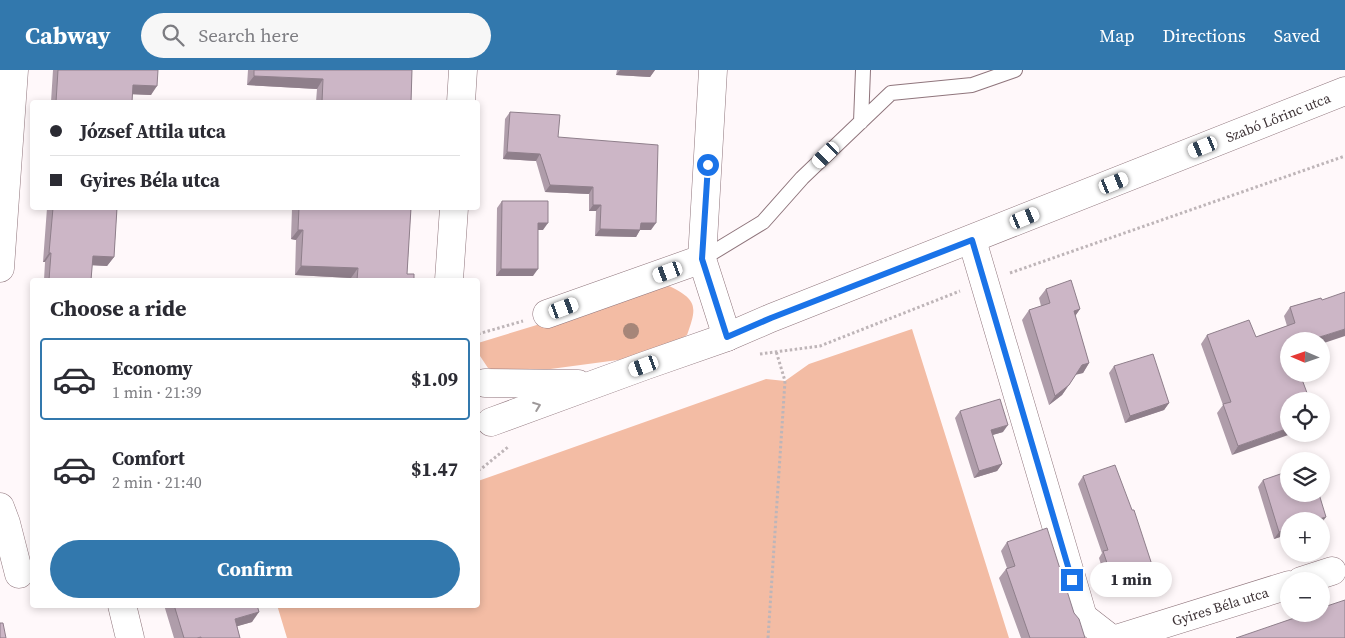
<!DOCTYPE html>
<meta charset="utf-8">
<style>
:root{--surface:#fff;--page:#f7f7f7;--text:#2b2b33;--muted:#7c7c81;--line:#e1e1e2;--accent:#3278ad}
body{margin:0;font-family:"Source Serif 4",serif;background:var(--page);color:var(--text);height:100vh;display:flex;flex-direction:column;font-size:19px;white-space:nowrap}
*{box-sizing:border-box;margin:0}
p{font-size:16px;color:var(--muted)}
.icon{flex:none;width:28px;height:28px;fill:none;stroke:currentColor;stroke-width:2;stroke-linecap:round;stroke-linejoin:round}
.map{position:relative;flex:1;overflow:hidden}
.drawer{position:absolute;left:30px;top:208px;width:450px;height:330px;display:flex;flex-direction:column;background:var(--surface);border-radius:5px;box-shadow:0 2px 8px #0003}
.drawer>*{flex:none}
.banner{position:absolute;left:30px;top:30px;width:450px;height:110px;border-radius:5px;box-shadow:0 2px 8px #0003;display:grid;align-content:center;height:110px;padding:0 20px;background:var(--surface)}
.needle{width:32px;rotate:272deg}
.controls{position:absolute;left:1280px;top:262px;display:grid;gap:10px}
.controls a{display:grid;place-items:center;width:50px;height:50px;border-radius:50%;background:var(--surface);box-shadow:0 2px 8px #0003;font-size:25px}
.end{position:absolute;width:22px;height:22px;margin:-11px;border:6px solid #1a73e8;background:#fff;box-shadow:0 0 0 2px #fff}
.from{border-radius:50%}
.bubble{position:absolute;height:35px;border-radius:18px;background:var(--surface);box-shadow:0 2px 8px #0003;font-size:16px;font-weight:700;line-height:35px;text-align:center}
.car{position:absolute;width:15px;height:30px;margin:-15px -8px;border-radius:6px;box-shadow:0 0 4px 1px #0007;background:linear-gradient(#fff 24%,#345 0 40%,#fff 0 76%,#345 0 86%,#fff 0)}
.banner b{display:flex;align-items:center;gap:18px;height:48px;font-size:19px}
.banner b+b{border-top:1px solid var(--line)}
.banner i{width:12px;height:12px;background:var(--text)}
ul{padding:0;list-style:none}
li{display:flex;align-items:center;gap:15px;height:82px;margin:0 10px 8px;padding:0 10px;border:2px solid transparent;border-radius:5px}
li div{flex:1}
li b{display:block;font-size:19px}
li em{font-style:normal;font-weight:700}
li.on{border-color:var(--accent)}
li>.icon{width:45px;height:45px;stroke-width:1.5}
h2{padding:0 20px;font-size:22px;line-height:60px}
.action{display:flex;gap:10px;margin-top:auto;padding:10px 20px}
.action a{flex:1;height:58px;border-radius:30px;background:var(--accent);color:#fff;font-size:20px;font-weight:700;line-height:58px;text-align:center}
header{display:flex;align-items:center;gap:30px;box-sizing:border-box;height:70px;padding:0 25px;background:var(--accent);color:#fff}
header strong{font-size:24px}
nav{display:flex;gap:28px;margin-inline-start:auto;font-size:18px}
.search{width:350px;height:45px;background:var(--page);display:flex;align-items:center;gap:12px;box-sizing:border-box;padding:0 18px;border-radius:28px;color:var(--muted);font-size:19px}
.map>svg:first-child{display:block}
.green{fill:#f3bca4}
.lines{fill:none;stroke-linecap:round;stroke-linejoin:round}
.service-casing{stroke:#8f757c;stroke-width:16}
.minor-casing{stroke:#8f757c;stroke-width:29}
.path{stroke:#beb5b8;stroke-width:3;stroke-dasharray:2.5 2.5;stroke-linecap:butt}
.service{stroke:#fff;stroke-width:14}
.minor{stroke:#fff;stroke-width:28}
.tree{fill:#a68679}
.wall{fill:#af9daa}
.shaded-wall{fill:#8f7f8b}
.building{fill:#ccb6c6;stroke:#8f7f8b}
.oneway{stroke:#9e999a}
.route{stroke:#1a73e8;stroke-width:6}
.labels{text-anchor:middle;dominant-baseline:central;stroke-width:5;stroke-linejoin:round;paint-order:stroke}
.street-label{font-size:14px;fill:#3e3336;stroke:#fff}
</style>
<header>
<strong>Cabway</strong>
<div class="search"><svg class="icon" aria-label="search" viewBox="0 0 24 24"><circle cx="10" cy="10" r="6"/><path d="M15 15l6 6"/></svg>Search here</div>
<nav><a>Map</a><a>Directions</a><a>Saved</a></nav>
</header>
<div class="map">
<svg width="1345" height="568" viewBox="0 0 1345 568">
<rect width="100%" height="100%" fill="#fff8fa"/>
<path class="green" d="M669,216c29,14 28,21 18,49l-17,10 -37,13 -105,14h-28l-12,-4 -10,-15v-10l174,-53z
M912,259l97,309h-722l-10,-33h201v-124l288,-102 19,2 24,-17z"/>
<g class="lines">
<defs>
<path id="service" d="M861,52l2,-52
M702,189l61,-37 39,-44 89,-85 81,-8 43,-15"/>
<g id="minor">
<path d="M713,0l-11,189 25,78"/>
<path d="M461,32l2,-32"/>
<path d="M972,170l111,377 27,21"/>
<path d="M0,198l14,-198"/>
<path d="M449,210l5,-72"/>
<path d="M547,244l155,-55"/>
<path d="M485,313l93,1"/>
<path id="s1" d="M491,352l153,-56 83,-29 44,-19 574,-227"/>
<path d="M0,437l6,16 13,51"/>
<path d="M1301,511l31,-10"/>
<path d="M122,535l8,33"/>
<path id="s2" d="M1119,568l170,-53"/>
</g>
</defs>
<use href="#service" class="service-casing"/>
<use href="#minor" class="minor-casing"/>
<path class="path" d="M1010,203l335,-117
M478,264l45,-13
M760,284l60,-8 140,-55
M478,400l3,-1 27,-22
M768,568l17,-257 -9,-30"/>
<use href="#service" class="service"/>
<use href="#minor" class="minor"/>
</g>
<circle class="tree" cx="631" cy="261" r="8"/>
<path class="wall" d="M53,0h105l-7,25 -19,-1v8h-81z
M248,0h164l-1,32h3h-98l1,-13 -70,-4z
M617,0h38l-5,7 -34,-2z
M510,42l48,25 93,93h-11l-4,7 -41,-1 1,-25h-7v-17l-44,-2 -9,-31 -33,-2 2,-40z
M502,131l41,29h-5l-5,46h-37l1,-68z
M47,138h70l-3,49 -7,9 -15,-1 -1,15h-47l1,-18h-2z
M292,138h119l-4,66 7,6h-63v-2l-56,-3 1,-35 -5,-1z
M1046,219l34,20 -5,7 14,47 -6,10 -7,1 -14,21 -13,10 -27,-85 7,-10 12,-4 -2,-8z
M1321,228l-32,43v33l-57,81 -15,-42 6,-8 -22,-61 6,-9 49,2 31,-11 -3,-10 6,-9z
M1114,296l55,37 -5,7 -39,13 -16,-50z
M960,341l43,21 -11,3 10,29 -5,7 -23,7 -19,-60z
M1083,406l66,102 -40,13 -10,-33 3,-5 -24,-69z
M1263,410l26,41v13l-15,5 -16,-52z
M1007,472l67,71 11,25h-64l-22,-60 7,-9 1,-1 -6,-17z
M164,535h93l-5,17 -15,4 3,12h-66z"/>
<path class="shaded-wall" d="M620,0h35l-5,7 -34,-2z
M254,6l69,3 -6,10 -70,-4z
M133,15l24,1 -6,9 -25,-1z
M507,82l33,2 -4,7 -33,-2z
M550,115l43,2 -4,7 -44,-2z
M593,135h8l-5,6h-7z
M538,153h10l-5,7h-10z
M641,153h15l-5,7h-15z
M600,159l40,1 -4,7 -41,-1z
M298,160h5l-7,10 -5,-1z
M49,183h2l-6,9h-2z
M93,186l21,1 -7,9 -20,-1z
M301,196l57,2 -7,10 -56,-3z
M501,199h37l-5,7h-37z
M1080,239l-7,10 1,-8z
M1345,259v7l-24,8v-3h-14z
M1089,293l-6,10 -8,2 7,-10z
M1069,315l-7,10 -13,10 6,-9z
M1169,333l-5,7 -39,13 5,-7z
M1008,355l-5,7 -17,5 5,-7z
M1289,358v6h2l-59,21 6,-9z
M1002,394l-5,7 -23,7 5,-7z
M1326,447l-5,7v-3h-9z
M1289,459v5l-15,5 5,-7z
M1154,501l-5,7 -40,13 5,-7z
M259,542l-7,10 -24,7 7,-10z"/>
<path class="building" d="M58,0h100l-1,16 -24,-1 -1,17h-76z
M254,0h158l-1,32h3h-92l1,-23 -69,-3z
M510,42l50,3 -2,22 100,8 -2,78h-15l-1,7 -40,-1 1,-24h-8v-18l-43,-2 -10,-31 -33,-2z
M502,131h46v22h-10v46h-37z
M53,138h64l-3,49 -21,-1 -2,24h-42l2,-27h-2z
M299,138h112l-4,66h7v6h-57l1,-12 -57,-2 2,-36h-5z
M230,209h25v1h-25z
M1071,210l9,29 -6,2 15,52 -7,2 -13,20 -14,11 -26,-86 21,-7 -4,-14z
M1345,222v37l-38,12h-18v33h11l10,27h-21v27l-51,18 -15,-42 8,-2 -24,-67 42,-15 7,17 39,-14 -5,-16 31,-9 1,2z
M1153,284l16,49 -39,13 -16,-50z
M1000,329l8,26 -17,5 11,34 -23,7 -19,-60z
M1115,395l17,45h2l20,61 -40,13 -11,-33 5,-1 -25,-74z
M1289,401v23h30l7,23 -14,4h-23v8l-10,3 -16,-52z
M1047,458l27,85 5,6 6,19h-55l-24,-69 9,-3 -8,-24z
M1345,530v38h-109l70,-24h15v-6z
M174,535h83l2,7 -24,7 5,19h-39v-1l-4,1h-13z
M0,553h3l3,15h-6z"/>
<defs><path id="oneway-chevron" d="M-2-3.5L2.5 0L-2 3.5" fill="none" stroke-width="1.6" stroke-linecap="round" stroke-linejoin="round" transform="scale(1.25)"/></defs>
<use class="oneway" href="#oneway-chevron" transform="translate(537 336) rotate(-21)"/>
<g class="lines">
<path class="route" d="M708,95l-6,94 25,78 44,-19 201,-78 100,340"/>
</g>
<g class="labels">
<g class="street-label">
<text stroke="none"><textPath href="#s1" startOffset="844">Szabó Lőrinc utca</textPath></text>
<text stroke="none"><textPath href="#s2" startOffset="106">Gyires Béla utca</textPath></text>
</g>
</g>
</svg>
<div class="controls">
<a><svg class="needle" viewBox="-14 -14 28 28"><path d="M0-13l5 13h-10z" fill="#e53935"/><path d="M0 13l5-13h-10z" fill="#7c7c81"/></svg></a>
<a><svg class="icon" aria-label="locate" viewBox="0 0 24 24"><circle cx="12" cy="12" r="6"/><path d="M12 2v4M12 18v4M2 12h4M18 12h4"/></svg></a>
<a><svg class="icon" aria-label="layers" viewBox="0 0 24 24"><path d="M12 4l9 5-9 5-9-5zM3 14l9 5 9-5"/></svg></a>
<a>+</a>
<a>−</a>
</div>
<i class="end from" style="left:708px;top:95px"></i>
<i class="end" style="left:1072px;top:510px"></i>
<div class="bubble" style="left:1090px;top:492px;width:82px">1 min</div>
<i class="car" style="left:1203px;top:77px;rotate:248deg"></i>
<i class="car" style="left:826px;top:85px;rotate:226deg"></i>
<i class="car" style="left:1114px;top:113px;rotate:68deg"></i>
<i class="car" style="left:1025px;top:148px;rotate:68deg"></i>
<i class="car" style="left:668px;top:202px;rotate:250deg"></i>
<i class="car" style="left:564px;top:238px;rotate:70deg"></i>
<i class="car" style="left:644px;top:296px;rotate:250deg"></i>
<div class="banner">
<b><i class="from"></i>József Attila utca</b>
<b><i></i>Gyires Béla utca</b>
</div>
<section class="drawer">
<h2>Choose a ride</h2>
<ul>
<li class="on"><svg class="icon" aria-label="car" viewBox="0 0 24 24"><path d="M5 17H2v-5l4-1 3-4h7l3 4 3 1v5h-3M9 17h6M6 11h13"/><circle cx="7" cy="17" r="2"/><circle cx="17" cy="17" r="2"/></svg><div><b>Economy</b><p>1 min · 21:39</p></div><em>$1.09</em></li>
<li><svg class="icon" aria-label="car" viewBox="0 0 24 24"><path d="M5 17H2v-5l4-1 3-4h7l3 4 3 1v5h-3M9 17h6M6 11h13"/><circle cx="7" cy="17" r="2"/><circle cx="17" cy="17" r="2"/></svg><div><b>Comfort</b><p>2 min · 21:40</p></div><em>$1.47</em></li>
</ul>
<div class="action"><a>Confirm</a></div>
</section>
</div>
